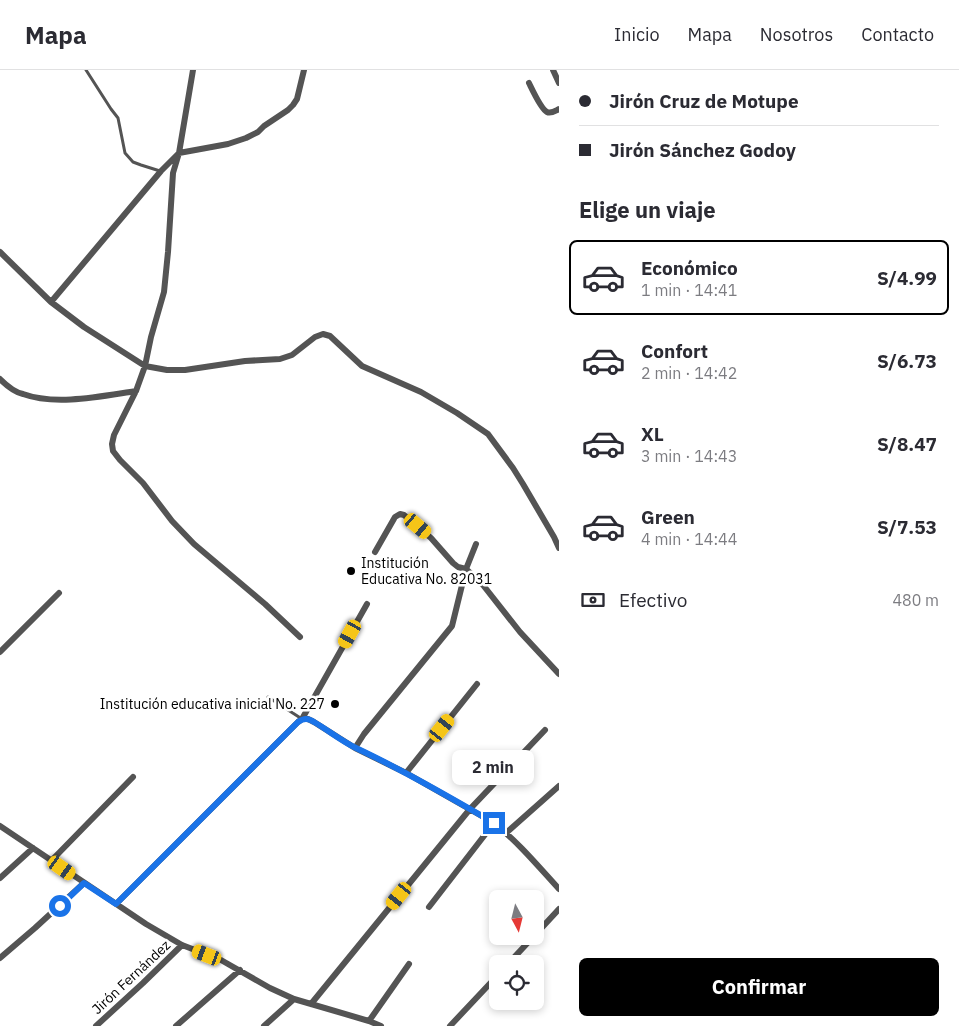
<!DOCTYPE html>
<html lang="es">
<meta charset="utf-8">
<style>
:root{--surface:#fff;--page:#f7f7f7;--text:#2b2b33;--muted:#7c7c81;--line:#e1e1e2;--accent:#000}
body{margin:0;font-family:"IBM Plex Sans",sans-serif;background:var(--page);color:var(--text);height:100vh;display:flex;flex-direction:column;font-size:19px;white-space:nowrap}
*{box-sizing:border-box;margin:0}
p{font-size:16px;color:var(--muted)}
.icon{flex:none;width:28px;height:28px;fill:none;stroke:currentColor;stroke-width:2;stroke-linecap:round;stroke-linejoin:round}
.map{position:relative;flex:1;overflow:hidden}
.details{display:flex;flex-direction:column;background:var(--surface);width:400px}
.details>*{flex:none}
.top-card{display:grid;align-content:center;height:110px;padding:0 20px;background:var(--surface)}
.needle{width:32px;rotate:173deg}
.fabs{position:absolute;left:489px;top:820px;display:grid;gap:10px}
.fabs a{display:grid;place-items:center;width:55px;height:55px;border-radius:8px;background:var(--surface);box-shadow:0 2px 8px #0003;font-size:25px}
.end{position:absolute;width:22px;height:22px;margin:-11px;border:6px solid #1a73e8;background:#fff;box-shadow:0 0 0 2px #fff}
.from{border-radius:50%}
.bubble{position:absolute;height:35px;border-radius:8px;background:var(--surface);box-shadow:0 2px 8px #0003;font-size:16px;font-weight:700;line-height:35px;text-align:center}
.car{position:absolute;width:15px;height:30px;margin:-15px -8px;border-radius:6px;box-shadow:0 0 4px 1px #0007;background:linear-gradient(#f5c518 24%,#345 0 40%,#f5c518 0 76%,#345 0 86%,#f5c518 0)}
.top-card b{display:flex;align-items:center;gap:18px;height:48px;font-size:19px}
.top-card b+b{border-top:1px solid var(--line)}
.top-card i{width:12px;height:12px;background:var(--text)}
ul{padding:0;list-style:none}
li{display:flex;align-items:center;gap:15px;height:75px;margin:0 10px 8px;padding:0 10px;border:2px solid transparent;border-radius:8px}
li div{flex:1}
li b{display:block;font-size:19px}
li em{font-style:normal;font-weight:700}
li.active{border-color:var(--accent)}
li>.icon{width:45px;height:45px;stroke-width:1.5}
h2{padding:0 20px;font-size:22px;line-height:60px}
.pay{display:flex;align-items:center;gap:12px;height:55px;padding:0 20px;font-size:19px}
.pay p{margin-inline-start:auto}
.button{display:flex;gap:10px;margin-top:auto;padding:10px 20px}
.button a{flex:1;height:58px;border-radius:8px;background:var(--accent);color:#fff;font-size:20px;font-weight:700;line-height:58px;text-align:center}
header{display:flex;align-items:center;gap:30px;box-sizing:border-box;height:70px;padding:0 25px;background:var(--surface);border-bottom:1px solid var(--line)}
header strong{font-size:24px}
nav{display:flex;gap:28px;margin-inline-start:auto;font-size:18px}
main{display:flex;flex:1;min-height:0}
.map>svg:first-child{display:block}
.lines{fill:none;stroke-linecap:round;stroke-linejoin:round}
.service{stroke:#545454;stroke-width:3}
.minor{stroke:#545454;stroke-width:6}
.route{stroke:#1a73e8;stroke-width:6}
.poi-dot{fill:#000;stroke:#fff;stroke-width:2}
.labels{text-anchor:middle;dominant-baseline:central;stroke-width:5;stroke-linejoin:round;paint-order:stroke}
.poi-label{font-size:14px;fill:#000;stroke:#fff;text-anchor:start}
.street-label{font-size:14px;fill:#000;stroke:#fff}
</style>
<header>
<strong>Mapa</strong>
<nav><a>Inicio</a><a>Mapa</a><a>Nosotros</a><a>Contacto</a></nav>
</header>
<main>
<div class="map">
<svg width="559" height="956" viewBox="0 0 559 956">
<rect width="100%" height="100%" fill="#fff"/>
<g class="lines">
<path class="service" d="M86,0l25,39 7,9 7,35 8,9 8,3 19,6
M268,627l34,22"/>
<path class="minor" d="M193,0l-14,83 -6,20 -5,79 -4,40 -13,45 -6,29 -9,25 -22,44 -2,9 1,7 7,9 23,23 29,38 22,23 71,60 35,33
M553,0l6,13
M529,13c3,6 12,26 18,29 4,2 8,-1 12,-3
M0,182l51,50 33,25 61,39 22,4h18l60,-9 35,-2 12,-4 23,-18 8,-3 7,2 32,30 59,26 36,21 31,21 25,34 10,16 31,53 5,11
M51,232l110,-131 18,-18 49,-9 18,-6 12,-6 6,-6 24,-16 5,-5 4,-6 7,-29
M0,309c6,6 14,13 23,15 33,12 79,2 113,-3
M375,482l20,-35 5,-3 4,1 27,23 22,25 5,4 8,2 17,16 37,47 39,42
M0,582l59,-59
M302,649h6l6,3 41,26 51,25 88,50c24,19 44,43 65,66
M355,678l9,-14 88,-108 14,-57 10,-25
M406,703l71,-89
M0,756l146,98 36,21 39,15 49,28 24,11 75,22 12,5
M506,763l53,-47
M52,790l81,-83
M0,808l33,-30
M116,834l182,-182 4,-3 65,-115
M429,837l65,-84
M535,865l24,-26
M0,888l35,-30 49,-45
M508,894l26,-28
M311,934l159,-195 75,-79
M369,951l40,-57
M96,956l47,-43 39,-38
M176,956l64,-56
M264,956l30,-27
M450,956l48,-51"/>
</g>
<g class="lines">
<path class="route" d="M60,836l24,-23 32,21 182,-182c6,-4 10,-4 16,0 14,8 27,19 42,26 47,22 92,48 138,75"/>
</g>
<g class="poi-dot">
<circle cx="351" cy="501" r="5"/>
<circle cx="335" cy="634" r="5"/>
</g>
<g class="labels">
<g class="poi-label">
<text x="361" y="493">Institución<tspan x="361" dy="16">Educativa No. 82031</tspan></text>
<text x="325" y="634" text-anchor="end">Institución educativa inicial No. 227</text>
</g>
<g class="street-label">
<text transform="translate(131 907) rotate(-43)">Jirón Fernández</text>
</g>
</g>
</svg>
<div class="fabs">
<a><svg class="needle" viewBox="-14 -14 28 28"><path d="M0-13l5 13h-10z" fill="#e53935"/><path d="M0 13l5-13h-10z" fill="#7c7c81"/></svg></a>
<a><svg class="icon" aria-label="locate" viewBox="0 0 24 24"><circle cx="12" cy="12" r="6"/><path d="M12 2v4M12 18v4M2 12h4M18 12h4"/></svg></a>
</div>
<i class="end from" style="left:60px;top:836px"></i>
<i class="end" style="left:494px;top:753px"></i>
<div class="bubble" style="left:452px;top:680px;width:82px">2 min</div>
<i class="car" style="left:418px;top:456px;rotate:130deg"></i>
<i class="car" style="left:350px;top:564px;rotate:209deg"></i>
<i class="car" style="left:442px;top:658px;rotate:39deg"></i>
<i class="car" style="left:62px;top:798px;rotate:125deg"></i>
<i class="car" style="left:399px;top:826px;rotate:219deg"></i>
<i class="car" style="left:207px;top:885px;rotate:291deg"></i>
</div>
<section class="details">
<div class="top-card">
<b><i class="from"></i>Jirón Cruz de Motupe</b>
<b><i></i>Jirón Sánchez Godoy</b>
</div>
<h2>Elige un viaje</h2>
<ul>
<li class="active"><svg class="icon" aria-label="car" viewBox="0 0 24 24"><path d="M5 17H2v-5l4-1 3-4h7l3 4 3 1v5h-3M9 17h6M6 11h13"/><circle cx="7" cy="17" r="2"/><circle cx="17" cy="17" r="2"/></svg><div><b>Económico</b><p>1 min · 14:41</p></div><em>S/4.99</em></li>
<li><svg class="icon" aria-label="car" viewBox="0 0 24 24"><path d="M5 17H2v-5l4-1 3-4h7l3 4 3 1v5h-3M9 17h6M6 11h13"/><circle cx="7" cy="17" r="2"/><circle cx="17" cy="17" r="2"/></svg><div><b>Confort</b><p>2 min · 14:42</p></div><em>S/6.73</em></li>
<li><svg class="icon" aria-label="car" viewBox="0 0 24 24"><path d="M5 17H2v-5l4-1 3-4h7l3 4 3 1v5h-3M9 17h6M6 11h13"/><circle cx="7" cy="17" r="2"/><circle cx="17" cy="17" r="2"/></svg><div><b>XL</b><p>3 min · 14:43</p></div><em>S/8.47</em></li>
<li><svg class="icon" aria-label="car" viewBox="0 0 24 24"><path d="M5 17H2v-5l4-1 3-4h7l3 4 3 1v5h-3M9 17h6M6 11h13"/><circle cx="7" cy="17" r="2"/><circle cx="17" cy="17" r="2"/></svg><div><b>Green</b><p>4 min · 14:44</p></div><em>S/7.53</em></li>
</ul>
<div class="pay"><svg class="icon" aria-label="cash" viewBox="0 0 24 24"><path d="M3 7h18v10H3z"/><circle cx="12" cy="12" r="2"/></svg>Efectivo<p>480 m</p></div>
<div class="button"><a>Confirmar</a></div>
</section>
</main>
